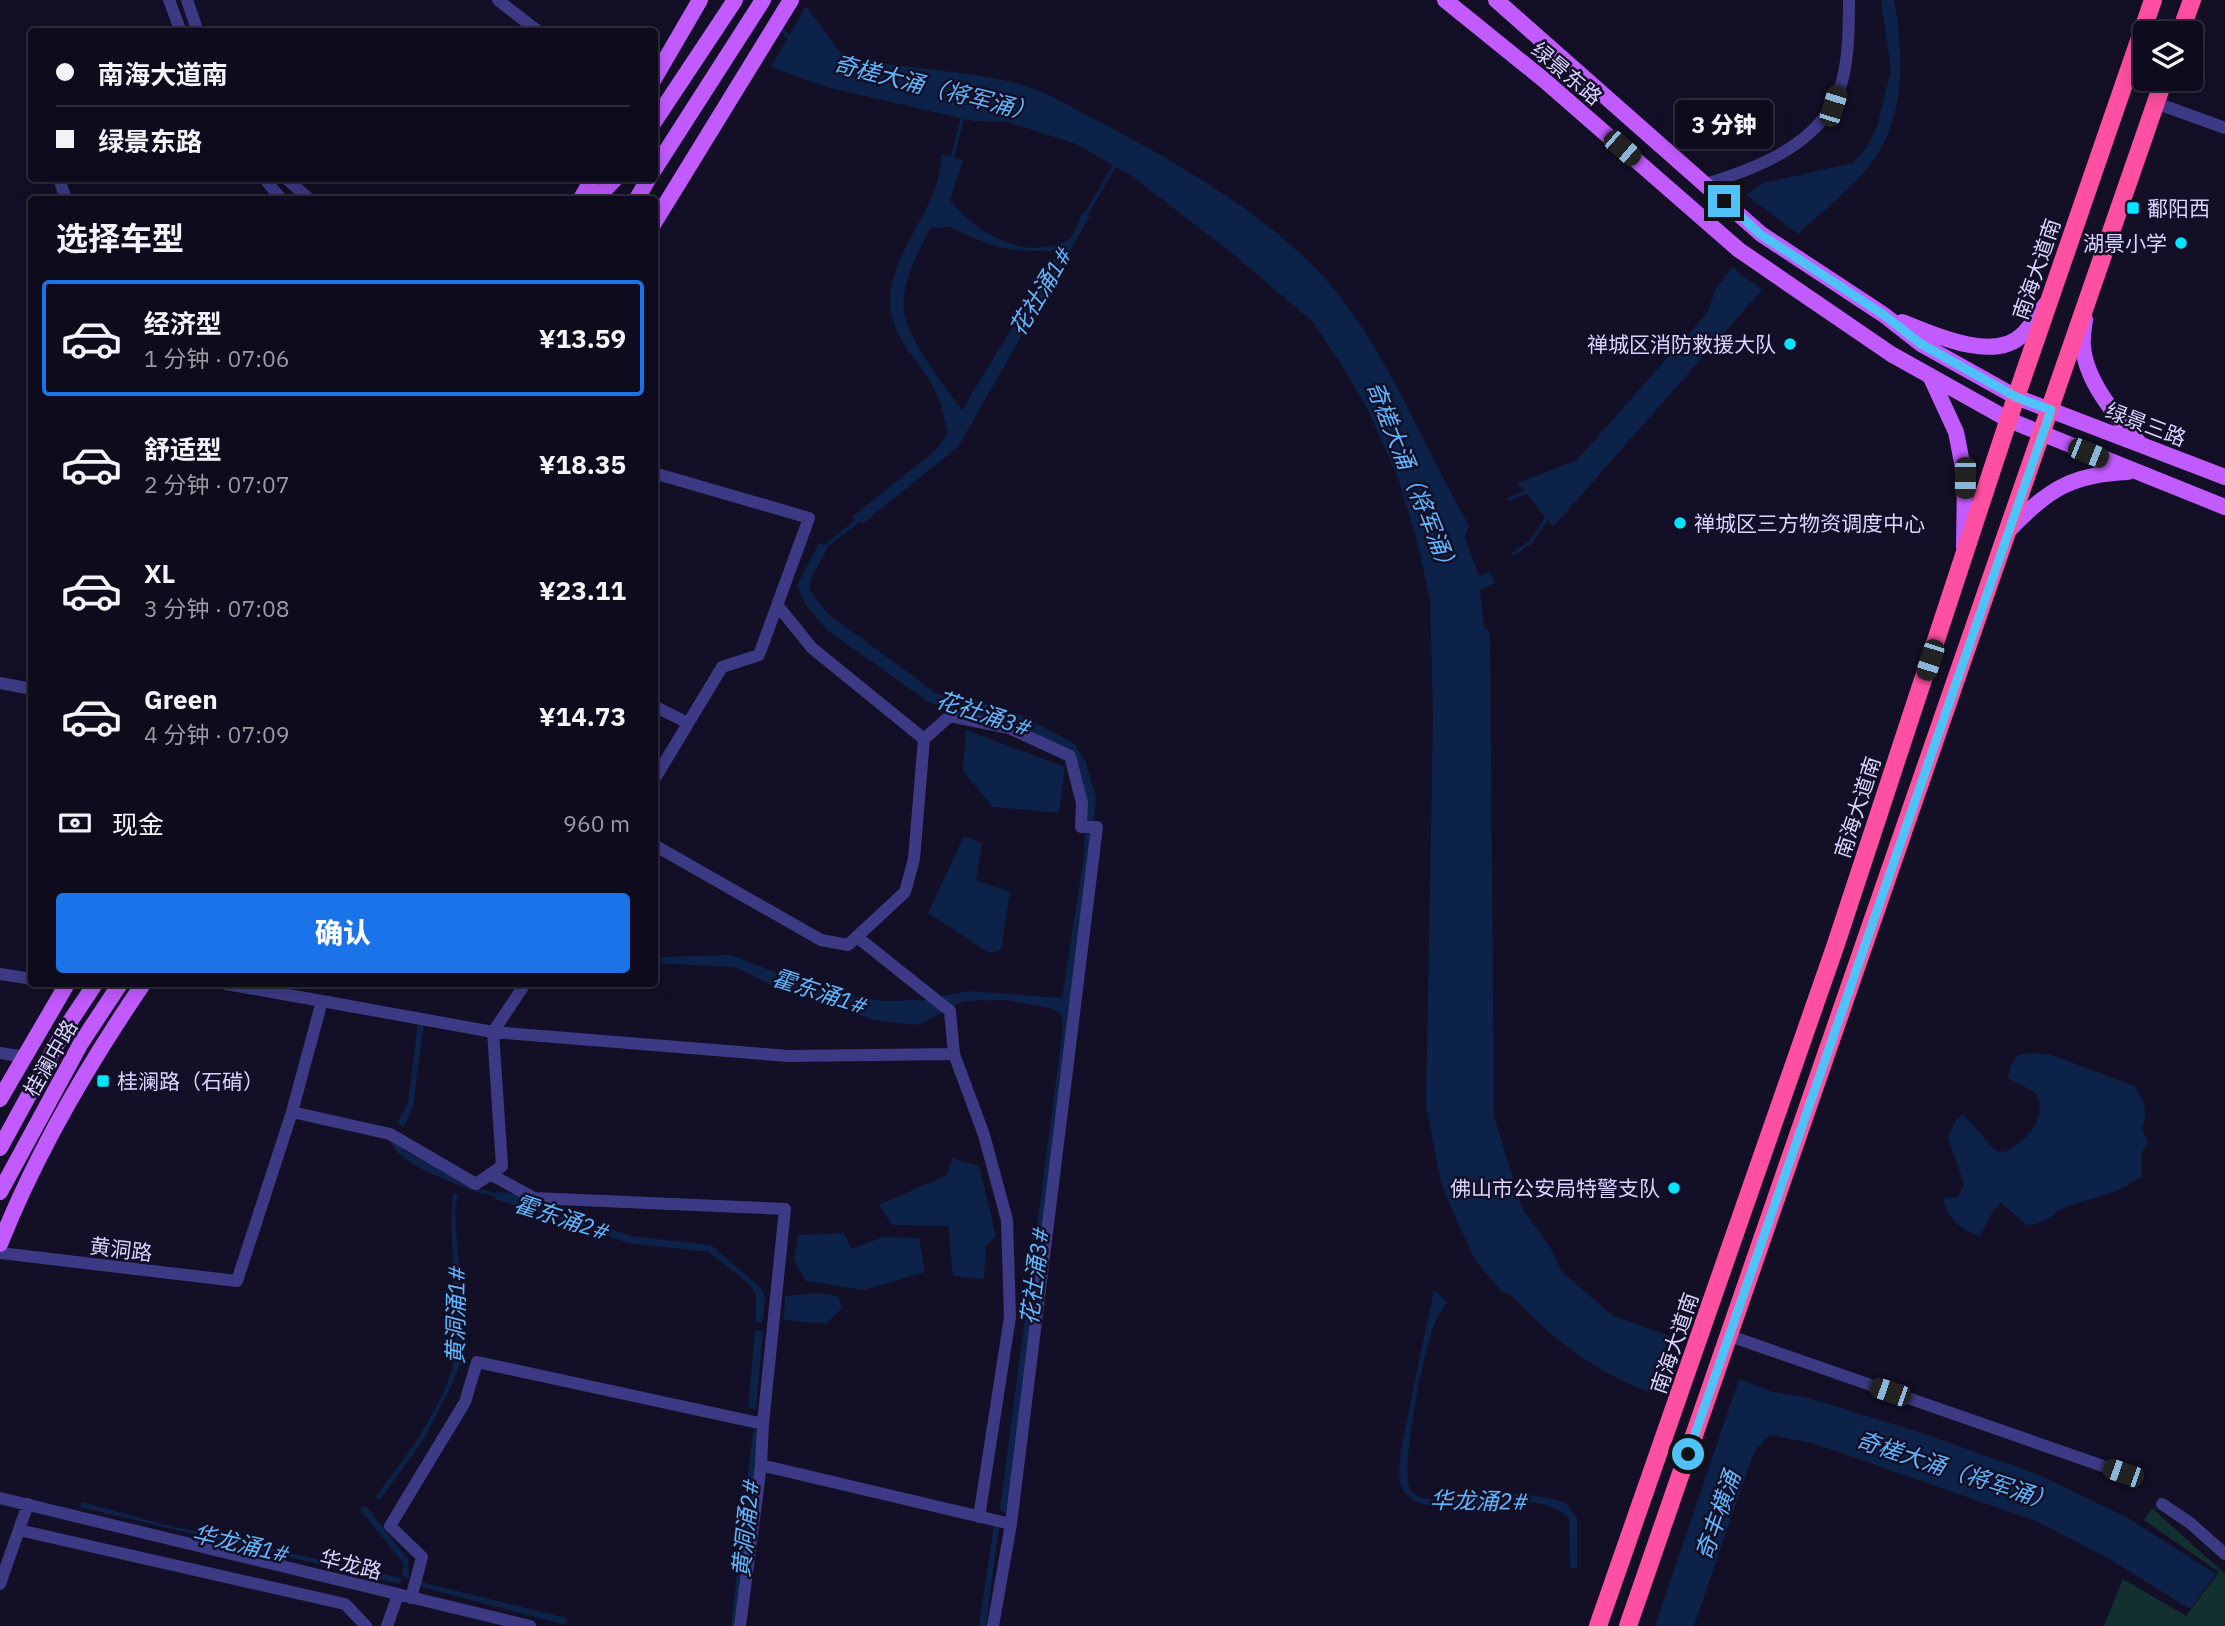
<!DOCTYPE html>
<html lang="zh">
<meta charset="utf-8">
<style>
:root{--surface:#0e0b1c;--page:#1c1929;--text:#f1f3f6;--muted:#9b9ba3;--line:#2e2b3b;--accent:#1a73e8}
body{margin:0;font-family:"IBM Plex Sans","Noto Sans SC",sans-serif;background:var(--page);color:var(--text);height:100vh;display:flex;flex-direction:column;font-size:26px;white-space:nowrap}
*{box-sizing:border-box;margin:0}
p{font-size:23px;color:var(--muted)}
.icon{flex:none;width:38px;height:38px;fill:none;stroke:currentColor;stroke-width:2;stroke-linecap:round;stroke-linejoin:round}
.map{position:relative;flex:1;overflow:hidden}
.side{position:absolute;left:28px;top:196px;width:630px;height:791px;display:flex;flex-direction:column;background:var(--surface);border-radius:7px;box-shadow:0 4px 18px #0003,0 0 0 2px var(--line)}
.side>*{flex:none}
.guide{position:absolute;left:28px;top:28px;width:630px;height:154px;border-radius:7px;box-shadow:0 4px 18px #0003,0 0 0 2px var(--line);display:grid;align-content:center;height:154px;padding:0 28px;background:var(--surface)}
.buttons{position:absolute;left:2133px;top:21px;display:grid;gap:14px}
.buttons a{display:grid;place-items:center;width:70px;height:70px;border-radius:7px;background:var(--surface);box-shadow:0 4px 18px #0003,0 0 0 2px var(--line);font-size:35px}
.end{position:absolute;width:32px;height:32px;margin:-16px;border:9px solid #4fc3f7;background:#111;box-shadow:0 0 0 4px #111}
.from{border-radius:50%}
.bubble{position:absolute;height:49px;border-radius:7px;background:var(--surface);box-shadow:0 4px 18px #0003,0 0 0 2px var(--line);font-size:23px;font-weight:800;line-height:49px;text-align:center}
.car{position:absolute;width:21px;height:42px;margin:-21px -10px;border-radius:9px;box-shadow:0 0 5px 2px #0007;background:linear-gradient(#222 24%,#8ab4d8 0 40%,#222 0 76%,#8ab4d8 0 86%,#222 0)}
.guide b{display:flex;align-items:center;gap:24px;height:66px;font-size:26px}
.guide b+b{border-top:2px solid var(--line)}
.guide i{width:18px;height:18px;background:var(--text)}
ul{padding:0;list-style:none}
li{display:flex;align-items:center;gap:21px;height:116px;margin:0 14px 10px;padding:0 14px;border:4px solid transparent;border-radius:7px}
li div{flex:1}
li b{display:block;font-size:26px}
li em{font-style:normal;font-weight:800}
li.active{border-color:var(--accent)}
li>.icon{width:63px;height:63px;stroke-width:1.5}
h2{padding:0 28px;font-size:32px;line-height:84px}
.pay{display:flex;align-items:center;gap:18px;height:77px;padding:0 28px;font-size:26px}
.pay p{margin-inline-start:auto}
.button{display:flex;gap:14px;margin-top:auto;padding:14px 28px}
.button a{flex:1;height:80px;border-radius:7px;background:var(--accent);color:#fff;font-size:28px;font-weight:800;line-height:80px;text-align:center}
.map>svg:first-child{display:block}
.green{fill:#12302f}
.water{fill:#0c2248;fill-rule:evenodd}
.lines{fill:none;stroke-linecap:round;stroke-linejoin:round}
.stream{stroke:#0c2248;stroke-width:3.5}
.minor{stroke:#3d3a85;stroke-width:12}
.major{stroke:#c25bff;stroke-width:16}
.highway{stroke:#ff4fa3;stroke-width:18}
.route{stroke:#4fc3f7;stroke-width:9}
.poi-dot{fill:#00e5ff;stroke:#130f26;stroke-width:2.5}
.labels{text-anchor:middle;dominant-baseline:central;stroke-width:5;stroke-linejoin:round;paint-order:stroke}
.street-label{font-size:21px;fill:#d9d4ff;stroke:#130f26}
.poi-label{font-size:21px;fill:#d9d4ff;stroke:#130f26;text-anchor:start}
.water-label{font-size:23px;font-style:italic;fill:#62b6ff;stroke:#130f26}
</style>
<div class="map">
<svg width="2225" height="1626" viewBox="0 0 2225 1626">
<rect width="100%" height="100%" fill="#130f26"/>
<path class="green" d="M2152,1508l73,66v52h-121l19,-47 63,37 33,-44 -75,-52z"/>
<path class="water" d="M1881,0h13c10,53 12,116 -22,162 -20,27 -50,49 -74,72l-52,-39 17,-12 90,-20 15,-17 9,-19 14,-57z
M806,6l33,45 20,9c50,8 103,11 153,22 28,6 57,24 82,37 85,44 198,109 254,188 49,68 79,146 121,218l-4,13 14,38 10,-4 6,10 -15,9 4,36 6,6 4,483 28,92 28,39 12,25 51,44 57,20 -21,56c-56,-21 -97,-53 -137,-96l-10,-4 -27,-32 -18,-39 -16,-38 -15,-78 7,-388 -3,-118 -14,-62 -18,-59 -31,-70 -26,-44 -28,-42 -86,-73 -97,-74 -54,-31 -68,-22 -35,-1 -147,-34 -55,-20z
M942,154l21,6 -13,40c22,28 63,55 101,46 6,-2 16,-4 20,-9 5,-6 8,-18 12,-25l7,4 -132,231 -96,77 -10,-7 84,-67 12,-17c-4,-16 -7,-32 -15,-46 -12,-24 -35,-43 -41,-70 -11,-46 30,-90 44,-131 4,-10 4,-21 6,-32zM950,227c47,22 57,26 109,23l-97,160c-17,-23 -54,-70 -58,-99 -3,-28 13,-55 24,-79l3,-4z
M1732,267l30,23 -209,237 -35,-44 59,-23 130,-147 9,-24z
M819,543l9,5 -17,30 -2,11 18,24 110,81 24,2 62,20 50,27 12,17 11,38 -10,118 -79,599 -7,-6 63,-482 -2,-13 -11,-6 -44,-8 -42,1 -46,24 -45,-5 -102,-35 -36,-18 -80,-4 -1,-10 6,4 71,-2 98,38 56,8 39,-1 44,-9 94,7 21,-136 4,-56 -11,-41 -23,-22 -33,-17 -90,-23 -103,-73 -22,-26 -8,-19z
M966,730l99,37 -6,46 -66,-6 -30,-36z
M964,836l18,7 -6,37 34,12 -9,58 -12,3 -61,-40z
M418,1021l6,1 -11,85 -9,20 -7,-4 11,-20z
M2035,1053l17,2 82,31c12,15 14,26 8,44l6,11 -6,12v23c-22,17 -46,21 -71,29 -18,5 -21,19 -44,20l-26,-22 -7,6 -14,27c-20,-6 -33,-18 -37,-38l15,-1 6,-13 -16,-46 7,-16 8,-8 33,37 9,1c22,-12 43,-33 31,-59l-28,-15 3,-14 7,-9z
M398,1142l7,9 80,41 -3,2c-23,-9 -83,-29 -91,-51z
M952,1158l27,8 17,70 -10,10 -2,33 -31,-3 -5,-50 -56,-1 -13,-20 68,-30z
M497,1192l13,1 121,43 80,9 49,42 5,9 -2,26h-7v-28l-9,-12 -39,-30 -80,-9 -133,-44z
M453,1193l5,2 -3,16 10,141 -15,37 -26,50 -44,61 -5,-3c26,-32 74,-98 79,-139 8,-55 -7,-110 -1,-165z
M844,1233l7,16 32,-12 36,1 6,34 -61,18 -58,-9 -12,-21 4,-25z
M1434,1290l13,12c-4,7 -10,15 -13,23 -9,21 -37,155 -22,167 21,18 80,1 105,2 16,0 32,5 48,8l12,16v50h-7l-1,-50c-14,-13 -36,-17 -55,-17 -31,-2 -114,25 -115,-27 0,-19 5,-39 9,-58 8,-42 17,-84 26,-126z
M817,1293l21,3 4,12 -16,16 -42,-4 1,-24z
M755,1330l8,1 -7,78 -8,-1z
M1739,1379l34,13 32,5 117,36 115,41 91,44 88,56 -26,35 -84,-52 -68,-35 -223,-78 -44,-9 -13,12 -7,13 -57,166h-39z
M753,1431l7,1 -23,194h-6z
M82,1502l81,22 238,54 -1,6 -320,-77z
M366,1506l42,53 1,19 -7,-2 2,-12 -45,-56z
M994,1524l5,4 -13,98h-7z
M421,1582l146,36 -2,7 -143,-38z"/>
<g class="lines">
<path class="stream" d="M780,27l11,13
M952,159l11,-44
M1085,216l31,-53
M1509,499l20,-8
M823,548l37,-29
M1513,554l18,-12 18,-27
M483,1191l16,5"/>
<path class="minor" d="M169,0l12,32
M187,0l11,32
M498,0l41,32
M2156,103l69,25
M59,178l7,22
M264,178l18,22
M286,178l24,22
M1706,184c45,-14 100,-34 126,-78 17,-29 17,-73 17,-106
M654,473l155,45 -50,137 -37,12 -68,113
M0,683l32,6
M654,706l34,17
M924,739l26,-23 59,12 61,28 12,47 -1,24h16l-86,697
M654,845l167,95 27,5 57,-53 9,-33 10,-120 -112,-91 -34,-42
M857,937l93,74 4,43 30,81 23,85 3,97 -31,200
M0,974l32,5
M525,984l-32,48 295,24 166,-2
M0,1053l25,4
M292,1112l98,22 86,50 26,-18 -9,-134 -171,-31
M490,1174l44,24 251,11 -22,215
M0,1253l237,28 55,-169 30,-111 -96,-17
M1730,1336l393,137
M0,1498l530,128
M2162,1504l28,19 35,31
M19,1530l326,74 21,22
M0,1584l28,-80
M411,1598l11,-41 -32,-31 75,-124 12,-40 286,62 -2,41
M387,1626l11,-31
M740,1626l21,-161 250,59 -18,102"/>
<path class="major" d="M1445,0l99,80 195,170 152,104 118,66 216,87
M1496,0l265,234 123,81 37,29 95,53 209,80
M654,79l46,-79
M654,122l81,-122
M654,170l109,-170
M580,200l13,-22
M595,200l21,-22
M636,200l13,-22
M654,223l137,-223
M2085,319c-1,9 -3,19 -2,27 3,37 34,71 57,98
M1902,322c30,12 92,41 120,13 9,-8 16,-21 24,-31
M1931,378l25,54 9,46 -1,69
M2009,530c38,-40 63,-56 119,-58
M0,1099l67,-115
M0,1148l65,-119 30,-45
M0,1192l81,-149 39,-59
M0,1244c37,-93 87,-178 143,-260"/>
<path class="highway" d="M2180,33l12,-33
M1598,1626l237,-679 181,-550 137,-397
M1628,1626l536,-1547"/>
</g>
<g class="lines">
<path class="route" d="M1688,1454l363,-1044 -35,-13 -95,-53 -37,-29 -124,-81 -36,-33"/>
</g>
<g class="poi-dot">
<rect x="2126" y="201" width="14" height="14" rx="3.5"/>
<circle cx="2181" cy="243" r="7"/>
<circle cx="1790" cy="344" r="7"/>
<circle cx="1680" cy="523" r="7"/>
<rect x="96" y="1074" width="14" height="14" rx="3.5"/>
<circle cx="1674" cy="1188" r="7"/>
</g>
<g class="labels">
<g class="street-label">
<text transform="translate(1567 73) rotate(40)">绿景东路</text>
<text transform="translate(2036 269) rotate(-71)">南海大道南</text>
<text transform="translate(2146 424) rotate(21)">绿景三路</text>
<text transform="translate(1857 807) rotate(-72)">南海大道南</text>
<text transform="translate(50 1058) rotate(-60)">桂澜中路</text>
<text transform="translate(121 1249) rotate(7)">黄洞路</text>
<text transform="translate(1674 1343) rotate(-71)">南海大道南</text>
<text transform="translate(351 1564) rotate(14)">华龙路</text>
</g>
<g class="poi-label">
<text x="2147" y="208">鄱阳西</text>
<text x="2167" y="243" text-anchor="end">湖景小学</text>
<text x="1776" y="344" text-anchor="end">禅城区消防救援大队</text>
<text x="1694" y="523">禅城区三方物资调度中心</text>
<text x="117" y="1081">桂澜路（石𬒔）</text>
<text x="1660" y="1188" text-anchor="end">佛山市公安局特警支队</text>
</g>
<g class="water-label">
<text transform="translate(935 87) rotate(14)">奇槎大涌（将军涌）</text>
<text transform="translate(1040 291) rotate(-59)">花社涌1#</text>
<text transform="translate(1413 478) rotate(68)">奇槎大涌（将军涌）</text>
<text transform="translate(984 713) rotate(18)">花社涌3#</text>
<text transform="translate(820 991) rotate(18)">霍东涌1#</text>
<text transform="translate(562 1217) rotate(18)">霍东涌2#</text>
<text transform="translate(1034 1276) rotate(-83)">花社涌3#</text>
<text transform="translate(455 1315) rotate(-89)">黄洞涌1#</text>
<text transform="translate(1956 1470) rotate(18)">奇槎大涌（将军涌）</text>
<text transform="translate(1479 1500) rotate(1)">华龙涌2#</text>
<text transform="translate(1717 1515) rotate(-71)">奇丰横涌</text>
<text transform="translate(745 1528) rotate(-84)">黄洞涌2#</text>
<text transform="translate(241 1543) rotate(13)">华龙涌1#</text>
</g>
</g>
</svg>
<div class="buttons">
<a><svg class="icon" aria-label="layers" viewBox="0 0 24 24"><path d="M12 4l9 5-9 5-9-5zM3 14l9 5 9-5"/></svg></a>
</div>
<i class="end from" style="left:1688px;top:1454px"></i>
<i class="end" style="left:1724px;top:201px"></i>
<div class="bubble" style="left:1675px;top:100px;width:98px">3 分钟</div>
<i class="car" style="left:1833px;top:106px;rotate:17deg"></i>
<i class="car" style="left:1622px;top:148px;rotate:131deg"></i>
<i class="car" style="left:2088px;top:453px;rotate:112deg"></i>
<i class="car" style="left:1965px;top:478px;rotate:181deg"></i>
<i class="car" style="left:1930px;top:660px;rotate:198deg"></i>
<i class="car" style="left:1890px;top:1392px;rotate:289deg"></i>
<i class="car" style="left:2123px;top:1473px;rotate:289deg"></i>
<div class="guide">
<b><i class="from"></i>南海大道南</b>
<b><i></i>绿景东路</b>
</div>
<section class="side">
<h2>选择车型</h2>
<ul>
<li class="active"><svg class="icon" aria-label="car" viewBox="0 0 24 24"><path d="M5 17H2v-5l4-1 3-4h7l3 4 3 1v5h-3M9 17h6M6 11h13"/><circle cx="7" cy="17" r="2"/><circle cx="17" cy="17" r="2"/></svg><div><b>经济型</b><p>1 分钟 · 07:06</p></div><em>¥13.59</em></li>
<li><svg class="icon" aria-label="car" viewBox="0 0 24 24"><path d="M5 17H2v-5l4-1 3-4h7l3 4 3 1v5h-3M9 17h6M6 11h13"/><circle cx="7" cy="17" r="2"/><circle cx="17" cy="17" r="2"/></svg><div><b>舒适型</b><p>2 分钟 · 07:07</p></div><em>¥18.35</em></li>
<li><svg class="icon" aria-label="car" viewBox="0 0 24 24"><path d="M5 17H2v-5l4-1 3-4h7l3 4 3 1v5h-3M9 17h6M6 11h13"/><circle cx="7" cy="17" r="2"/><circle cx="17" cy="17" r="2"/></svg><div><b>XL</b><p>3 分钟 · 07:08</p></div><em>¥23.11</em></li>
<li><svg class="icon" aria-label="car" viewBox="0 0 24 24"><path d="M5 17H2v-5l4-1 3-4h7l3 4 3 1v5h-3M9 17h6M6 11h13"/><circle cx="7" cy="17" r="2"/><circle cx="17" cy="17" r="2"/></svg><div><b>Green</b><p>4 分钟 · 07:09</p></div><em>¥14.73</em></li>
</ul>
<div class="pay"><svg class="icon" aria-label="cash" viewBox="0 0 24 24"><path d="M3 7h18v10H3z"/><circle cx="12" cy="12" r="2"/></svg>现金<p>960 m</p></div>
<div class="button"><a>确认</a></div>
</section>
</div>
